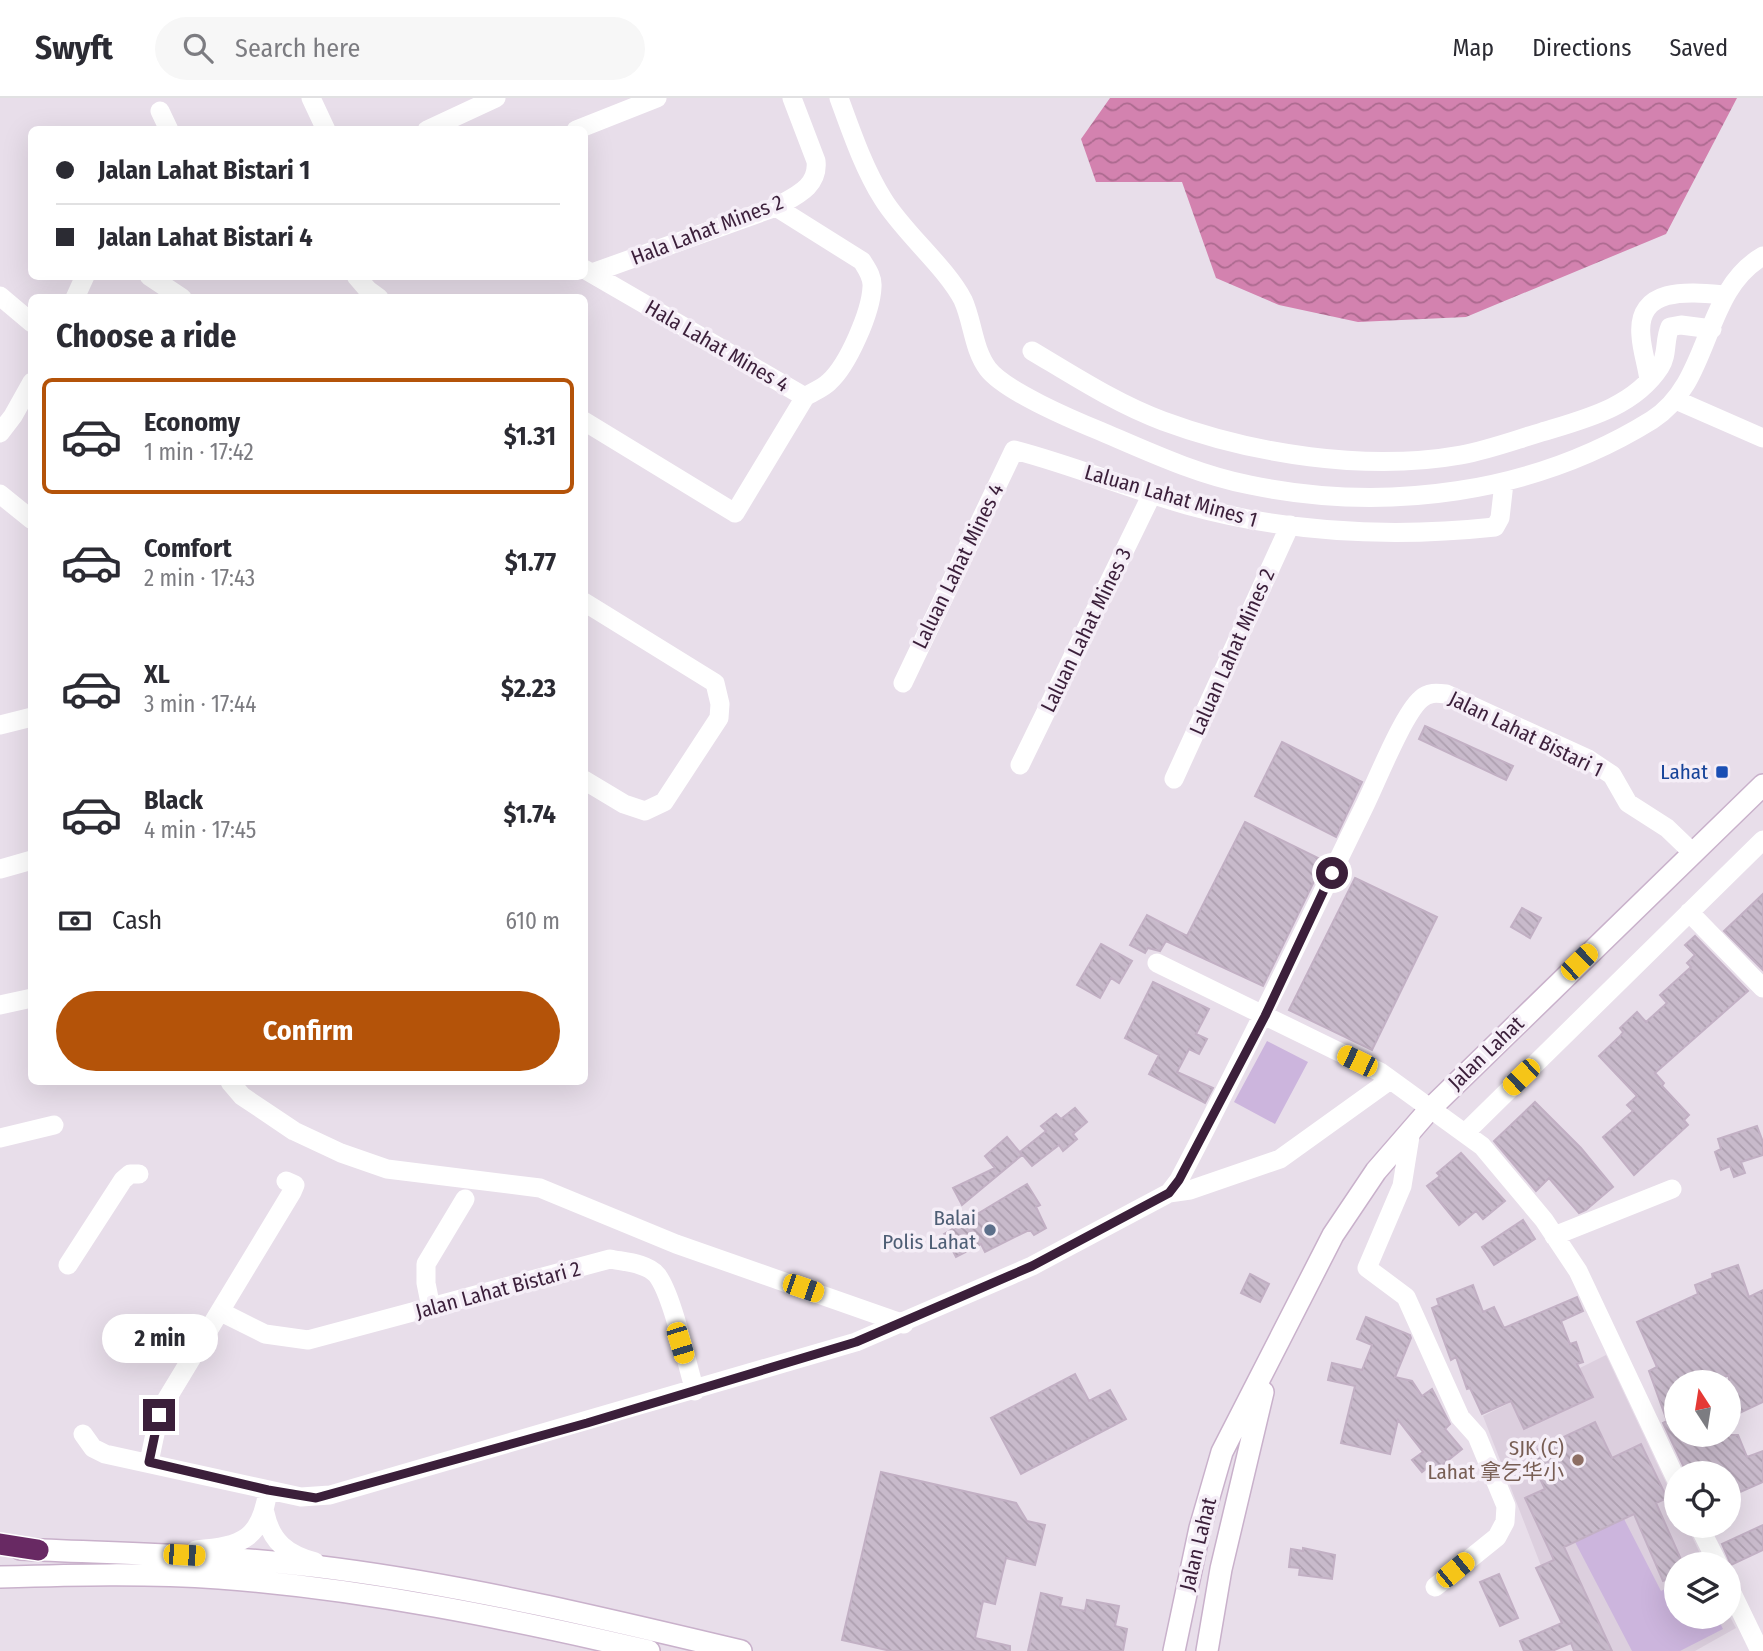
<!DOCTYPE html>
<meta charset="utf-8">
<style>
:root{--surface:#fff;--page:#f7f7f7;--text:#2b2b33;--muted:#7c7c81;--line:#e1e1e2;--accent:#b45309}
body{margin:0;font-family:"Fira Sans Condensed","Noto Sans SC",sans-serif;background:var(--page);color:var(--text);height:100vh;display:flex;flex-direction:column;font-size:26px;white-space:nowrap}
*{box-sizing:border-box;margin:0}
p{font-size:23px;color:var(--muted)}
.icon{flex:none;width:38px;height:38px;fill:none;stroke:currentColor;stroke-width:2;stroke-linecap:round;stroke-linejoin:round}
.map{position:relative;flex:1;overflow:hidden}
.drawer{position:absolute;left:28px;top:196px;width:560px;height:791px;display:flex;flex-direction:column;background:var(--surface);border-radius:10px;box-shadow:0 7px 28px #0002}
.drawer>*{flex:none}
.hud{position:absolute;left:28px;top:28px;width:560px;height:154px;border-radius:10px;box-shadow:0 7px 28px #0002;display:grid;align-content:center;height:154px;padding:0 28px;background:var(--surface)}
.needle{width:46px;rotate:348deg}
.tools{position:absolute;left:1664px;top:1272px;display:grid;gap:14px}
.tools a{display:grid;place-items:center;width:77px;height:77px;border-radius:50%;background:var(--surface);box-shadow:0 7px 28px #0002;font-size:35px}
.end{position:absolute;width:32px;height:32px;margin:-16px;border:9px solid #3b1f3a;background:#fff;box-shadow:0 0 0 4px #fff}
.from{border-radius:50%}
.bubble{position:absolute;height:49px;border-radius:24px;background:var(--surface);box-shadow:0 7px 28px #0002;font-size:23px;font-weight:700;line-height:49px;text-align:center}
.car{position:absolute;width:21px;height:42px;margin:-21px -10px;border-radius:9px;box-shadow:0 0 5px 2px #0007;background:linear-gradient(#f5c518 24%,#345 0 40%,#f5c518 0 76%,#345 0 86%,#f5c518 0)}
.hud b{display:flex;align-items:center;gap:24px;height:66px;font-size:26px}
.hud b+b{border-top:2px solid var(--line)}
.hud i{width:18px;height:18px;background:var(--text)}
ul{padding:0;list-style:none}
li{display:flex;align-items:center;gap:21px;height:116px;margin:0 14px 10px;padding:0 14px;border:4px solid transparent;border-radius:10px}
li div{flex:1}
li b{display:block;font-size:26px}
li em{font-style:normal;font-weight:700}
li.current{border-color:var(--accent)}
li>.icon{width:63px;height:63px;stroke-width:1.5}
h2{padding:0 28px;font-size:32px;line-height:84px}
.pay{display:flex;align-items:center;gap:18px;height:77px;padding:0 28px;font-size:26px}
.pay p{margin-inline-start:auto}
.primary-button{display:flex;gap:14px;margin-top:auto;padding:14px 28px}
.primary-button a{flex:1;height:80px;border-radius:42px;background:var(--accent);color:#fff;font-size:28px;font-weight:700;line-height:80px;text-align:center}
header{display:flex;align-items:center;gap:42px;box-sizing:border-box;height:98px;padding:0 35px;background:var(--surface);border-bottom:2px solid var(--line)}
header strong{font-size:33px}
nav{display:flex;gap:38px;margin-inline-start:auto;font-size:24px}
.search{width:490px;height:63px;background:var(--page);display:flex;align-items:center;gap:18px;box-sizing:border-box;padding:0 24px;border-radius:38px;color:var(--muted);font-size:26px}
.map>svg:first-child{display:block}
.built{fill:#dccfde}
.grass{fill:#ccb5dd}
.water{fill:url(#water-waves)}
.building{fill:url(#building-back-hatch);stroke:#c2b0c4;stroke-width:2}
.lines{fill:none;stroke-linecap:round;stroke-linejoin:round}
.secondary-casing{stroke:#c9b1cb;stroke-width:24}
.highway-casing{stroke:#fff;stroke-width:24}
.street{stroke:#fff;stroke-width:19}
.secondary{stroke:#fff;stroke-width:21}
.highway{stroke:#682963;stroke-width:21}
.route{stroke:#3b1f3a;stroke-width:9}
.transit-dot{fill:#1a4fb4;stroke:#f5eef7;stroke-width:2.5}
.service-dot{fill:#5c6f8a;stroke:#f5eef7;stroke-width:2.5}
.education-dot{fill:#8d6e63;stroke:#f5eef7;stroke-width:2.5}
.labels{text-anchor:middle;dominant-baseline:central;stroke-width:7;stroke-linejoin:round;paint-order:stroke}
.street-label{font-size:21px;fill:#3b1f3a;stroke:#f5eef7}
.transit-label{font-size:21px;fill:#164399;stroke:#f5eef7;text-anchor:end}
.service-label{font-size:21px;fill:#4e5e75;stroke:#f5eef7;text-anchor:end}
.education-label{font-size:21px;fill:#785e54;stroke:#f5eef7;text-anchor:end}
</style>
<header>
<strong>Swyft</strong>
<div class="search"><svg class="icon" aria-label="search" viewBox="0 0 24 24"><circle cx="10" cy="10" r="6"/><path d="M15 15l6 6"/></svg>Search here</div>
<nav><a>Map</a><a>Directions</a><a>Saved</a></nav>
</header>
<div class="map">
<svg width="1763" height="1553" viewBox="0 0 1763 1553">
<defs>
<pattern id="water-waves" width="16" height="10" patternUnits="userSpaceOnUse" patternTransform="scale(1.75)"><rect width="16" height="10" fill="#d382af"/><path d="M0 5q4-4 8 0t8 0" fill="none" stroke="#ac6a8f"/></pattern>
<pattern id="building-back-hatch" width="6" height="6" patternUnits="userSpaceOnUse" patternTransform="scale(1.75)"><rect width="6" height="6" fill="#c8bacb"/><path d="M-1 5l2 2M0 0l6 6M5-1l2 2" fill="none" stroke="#ad9faf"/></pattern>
</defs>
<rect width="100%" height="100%" fill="#e8deea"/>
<path class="built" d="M1606,1257l70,149v22h11l18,38h-29v53l53,-2 7,13 -41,23h-121l-91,-235z"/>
<path class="grass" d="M1267,943l41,21 -33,62 -41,-22z
M1623,1419l38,74 15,-8v34h41l6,12 -43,22h-48l-57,-109z"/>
<path class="water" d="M1110,0h627l-71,136 -200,83 -108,5 -79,-17 -63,-27 -34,-96h-86l-15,-43z"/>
<path class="building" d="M1425,628l88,40 -7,14 -87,-41z
M1282,644l80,40 -26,55 -81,-41z
M1245,724l79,39 -61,125 -97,-45 -6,10 -12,-3 -3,5 -15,-8 17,-30 40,21z
M1355,780l82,39 -65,133 -83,-40z
M1763,796v76l-39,-39z
M1522,810l19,10 -11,20 -19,-11z
M1695,838l53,55 -93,82 9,10 -2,3 27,29 -5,5 4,5 -54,50 -31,-38 30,-26 -6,-6 10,-9 -38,-40 21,-20 3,-4 -3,-4 17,-16 9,10 21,-19 -7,-8 31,-28 -4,-4 8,-8 -10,-10z
M1101,846l31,17 -13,22 -8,-5 -11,20 -23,-13z
M1153,884l56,27 -13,25 11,5 -8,15 -10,-5 -12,23 36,16 -8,15 -56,-29 10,-19 -34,-17z
M1535,1004l46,46 32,39 -27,23 -7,3 -30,-35 -13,13 -42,-50z
M1075,1010l12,14 -14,12 4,5 -14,12 -4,-6 -27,21 -12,-14 26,-21 -5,-5 15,-12 5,5z
M1757,1028l6,16v13l-22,7 4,11 -11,4 -4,-11 -9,4 -6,-18 6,-3 -3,-10z
M1007,1039l15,18 -60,50 -9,-17 42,-20 -10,-12z
M1461,1055l44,48 -22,18 -7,-8 -17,14 -32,-39 13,-10 -3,-3z
M1027,1086l13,21 -4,2 10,21 -12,7 -3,-4h-4l-42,21 -4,-8 -25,13 -12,-23z
M1523,1122l12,19 -41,26 -12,-18z
M1738,1167l11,32 14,-7v112l-34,16v-43l-17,7h-36v53h62l9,22 16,-6v31l-34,15v-23h-42l-24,-51 4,-2 -18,-50 8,-4 -20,-45 61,-28 -3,-9 18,-7 -1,-4z
M1250,1176l19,10 -9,18 -19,-9z
M1473,1187l10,27 11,-5 10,21 73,-31 6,14 -22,10 9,23 6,-2 7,20 -6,2 16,33 -69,32 -13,-28 -29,13 -12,-26 -3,1 -11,-32 -5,3 -19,-52 7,-3 -2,-6z
M1366,1219l44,18 1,3 -16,39 17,4 10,15 10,-7 18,35 -5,5 17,20 -26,21 -4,-6 -10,8 -10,-12 11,-8 -25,-32 -8,34 -49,-11 14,-57 -27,-6 4,-17 30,7 10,-25 -15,-6z
M1075,1276l14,27 21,-11 16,29 -105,55 -30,-56z
M1595,1324l17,36 29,-14 26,54 -11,5 27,61h-7v11l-13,6 -29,-67 -70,33 48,104h-38l-3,-8 -19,8h-28l-4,-10 42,-18 -26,-55 18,-8 -29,-62 20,-9 -17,-35z
M881,1374l135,31 11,18 18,4 -10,40 -29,-7 -11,46 -12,-3 -8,37 35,8v5h-119l-49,-11z
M1763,1427v25l-32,15 -9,-21z
M1303,1450l32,7 -3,24 -33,-4 1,-7 -11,-1 2,-18 12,2z
M1499,1476l19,44 -18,8 -20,-44z
M1041,1495l21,5 -2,8 25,5 2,-11 32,6 -4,20 12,3 -4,22h-95z"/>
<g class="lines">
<defs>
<path id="secondary" d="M20,1451c106,5 211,6 317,20 136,18 270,50 404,82
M0,1479c73,-2 146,-4 219,1 146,11 288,40 430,73
M1174,1553l26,-123 22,-76 111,-217 43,-64 53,-61 334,-325
M1207,1553l14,-82 42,-177"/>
<path id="highway" d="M0,1446l38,6"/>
</defs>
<use href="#secondary" class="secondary-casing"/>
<use href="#highway" class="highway-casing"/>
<path class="street" d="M311,0l15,32
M839,0c12,33 25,71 44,101 20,33 63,68 80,101 10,22 10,49 25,69 17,22 85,51 112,62 49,21 98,44 150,54 136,28 283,9 402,-65 60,-38 50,-129 111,-164
M160,13l9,19
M427,32l69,-32
M576,32l81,-32
M776,109l86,54c5,8 11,16 10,26 -1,25 -24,78 -43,95 -6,6 -16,10 -24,15
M584,171l221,128 -70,116 -151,-92
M592,175l184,-66c19,-11 43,-20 40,-46l-24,-63
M149,178l33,22
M356,178l12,14 11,8
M0,198l32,27
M75,200l10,-22
M1032,253c42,25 85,53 131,70 89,33 203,51 298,34 27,-5 54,-15 81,-23 43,-13 92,-25 118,-65 8,-12 4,-27 10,-40l11,-2 31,4
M1649,282c-2,-15 -7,-29 -8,-44 -5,-51 51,-44 84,-41
M1676,302l87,38
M0,335l13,-17 19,-34
M0,396l32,26
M584,504l131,81 5,21 -1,14 -55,84 -19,9 -21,-7 -40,-24
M903,585l111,-233c58,15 115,39 173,55 101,28 205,33 308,22l5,-9 4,-35
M0,627l32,-8
M1020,667l132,-271
M1174,681l116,-254
M0,771l32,-9
M1689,814l74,76
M1157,865l223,109 102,74 62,74 34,51 98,208
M0,907l32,-7
M230,984l12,14 52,35 47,22 46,16 153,19 136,56 228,80
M1411,1032l-9,56 -35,82 39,29 54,120 17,19 29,70 -1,16 -8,15 -62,50
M1465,1035l298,-293
M0,1040l54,-13
M1169,1095l10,-13c65,-123 124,-248 185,-373 12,-24 39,-93 57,-108 7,-7 16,-6 25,-5l142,65 24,16 16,28 39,25 25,24
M1554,1138l118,-47
M68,1167l55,-85 7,-6h9
M431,1210l-5,-25v-19l39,-65
M221,1214l44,22 43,6 302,-81c14,3 37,4 47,16 16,21 29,87 38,116
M83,1336l10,14 12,6 196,43 29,-2 526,-153 176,-76 137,-73 21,-3 90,-31 110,-79
M149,1364l10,-47 6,-13 127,-210 3,-7 -9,-4
M265,1415c6,29 22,41 50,49
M1699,1428l19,38
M196,1452c47,-4 65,-11 72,-60
M1729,1489l31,64"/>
<use href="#secondary" class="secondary"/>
<use href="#highway" class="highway"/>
</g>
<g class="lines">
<path class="route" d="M159,1317l-10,47 119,28 48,8 271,-75 269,-81 176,-76 137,-73 10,-13 86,-164 67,-143"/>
</g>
<rect class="transit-dot" x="1715" y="667" width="14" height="14" rx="3.5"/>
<circle class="service-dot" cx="990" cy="1132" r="7"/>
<circle class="education-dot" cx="1578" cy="1362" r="7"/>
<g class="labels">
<g class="street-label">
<text transform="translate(707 132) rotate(-21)">Hala Lahat Mines 2</text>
<text transform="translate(717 248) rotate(30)">Hala Lahat Mines 4</text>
<text transform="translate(1171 398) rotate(16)">Laluan Lahat Mines 1</text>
<text transform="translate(958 468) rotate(-64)">Laluan Lahat Mines 4</text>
<text transform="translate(1086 532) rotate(-64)">Laluan Lahat Mines 3</text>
<text transform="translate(1232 554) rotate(-66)">Laluan Lahat Mines 2</text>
<text transform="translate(1526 636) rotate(26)">Jalan Lahat Bistari 1</text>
<text transform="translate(1486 955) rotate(-44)">Jalan Lahat</text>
<text transform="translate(498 1192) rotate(-15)">Jalan Lahat Bistari 2</text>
<text transform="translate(1198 1446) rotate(-76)">Jalan Lahat</text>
</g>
<g class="transit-label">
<text x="1708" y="674">Lahat</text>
</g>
<g class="service-label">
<text x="976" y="1120">Balai<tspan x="976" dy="24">Polis Lahat</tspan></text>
</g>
<g class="education-label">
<text x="1564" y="1350">SJK (C)<tspan x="1564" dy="24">Lahat 拿乞华小</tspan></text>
</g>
</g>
</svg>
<div class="tools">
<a><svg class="needle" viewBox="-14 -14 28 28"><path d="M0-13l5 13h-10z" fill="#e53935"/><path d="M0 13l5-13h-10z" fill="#7c7c81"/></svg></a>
<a><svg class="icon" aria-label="locate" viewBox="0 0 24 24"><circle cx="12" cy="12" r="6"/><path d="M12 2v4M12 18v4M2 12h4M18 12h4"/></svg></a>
<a><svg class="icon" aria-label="layers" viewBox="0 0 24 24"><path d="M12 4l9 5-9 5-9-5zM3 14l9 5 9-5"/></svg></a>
</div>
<i class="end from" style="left:1332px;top:775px"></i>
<i class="end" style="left:159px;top:1317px"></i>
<div class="bubble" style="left:102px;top:1216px;width:116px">2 min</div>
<i class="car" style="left:1579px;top:864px;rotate:46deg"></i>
<i class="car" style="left:1357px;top:963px;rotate:296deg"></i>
<i class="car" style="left:1521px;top:979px;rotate:226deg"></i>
<i class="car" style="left:803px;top:1190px;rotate:109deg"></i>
<i class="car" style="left:680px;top:1245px;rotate:163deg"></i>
<i class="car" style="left:184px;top:1457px;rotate:93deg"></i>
<i class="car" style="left:1455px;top:1472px;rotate:51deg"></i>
<div class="hud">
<b><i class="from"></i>Jalan Lahat Bistari 1</b>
<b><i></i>Jalan Lahat Bistari 4</b>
</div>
<section class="drawer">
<h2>Choose a ride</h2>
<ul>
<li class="current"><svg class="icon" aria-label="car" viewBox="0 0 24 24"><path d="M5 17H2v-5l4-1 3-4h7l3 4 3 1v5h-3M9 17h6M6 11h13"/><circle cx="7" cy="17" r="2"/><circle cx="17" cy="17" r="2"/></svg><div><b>Economy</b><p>1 min · 17:42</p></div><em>$1.31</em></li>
<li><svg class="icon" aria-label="car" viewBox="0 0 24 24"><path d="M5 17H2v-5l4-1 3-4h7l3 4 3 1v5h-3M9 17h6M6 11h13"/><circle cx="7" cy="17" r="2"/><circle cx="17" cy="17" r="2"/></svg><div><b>Comfort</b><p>2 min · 17:43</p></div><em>$1.77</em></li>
<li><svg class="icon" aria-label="car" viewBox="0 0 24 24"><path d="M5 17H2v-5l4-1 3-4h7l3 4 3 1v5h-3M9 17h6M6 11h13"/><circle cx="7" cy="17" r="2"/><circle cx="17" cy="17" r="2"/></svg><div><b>XL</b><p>3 min · 17:44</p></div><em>$2.23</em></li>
<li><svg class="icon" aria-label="car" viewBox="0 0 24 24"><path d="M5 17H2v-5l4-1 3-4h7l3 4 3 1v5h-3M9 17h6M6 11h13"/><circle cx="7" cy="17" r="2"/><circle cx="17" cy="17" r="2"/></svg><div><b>Black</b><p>4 min · 17:45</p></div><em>$1.74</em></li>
</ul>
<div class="pay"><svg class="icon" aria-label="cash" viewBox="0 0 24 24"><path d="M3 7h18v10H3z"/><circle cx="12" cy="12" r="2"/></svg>Cash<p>610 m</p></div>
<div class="primary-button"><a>Confirm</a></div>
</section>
</div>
